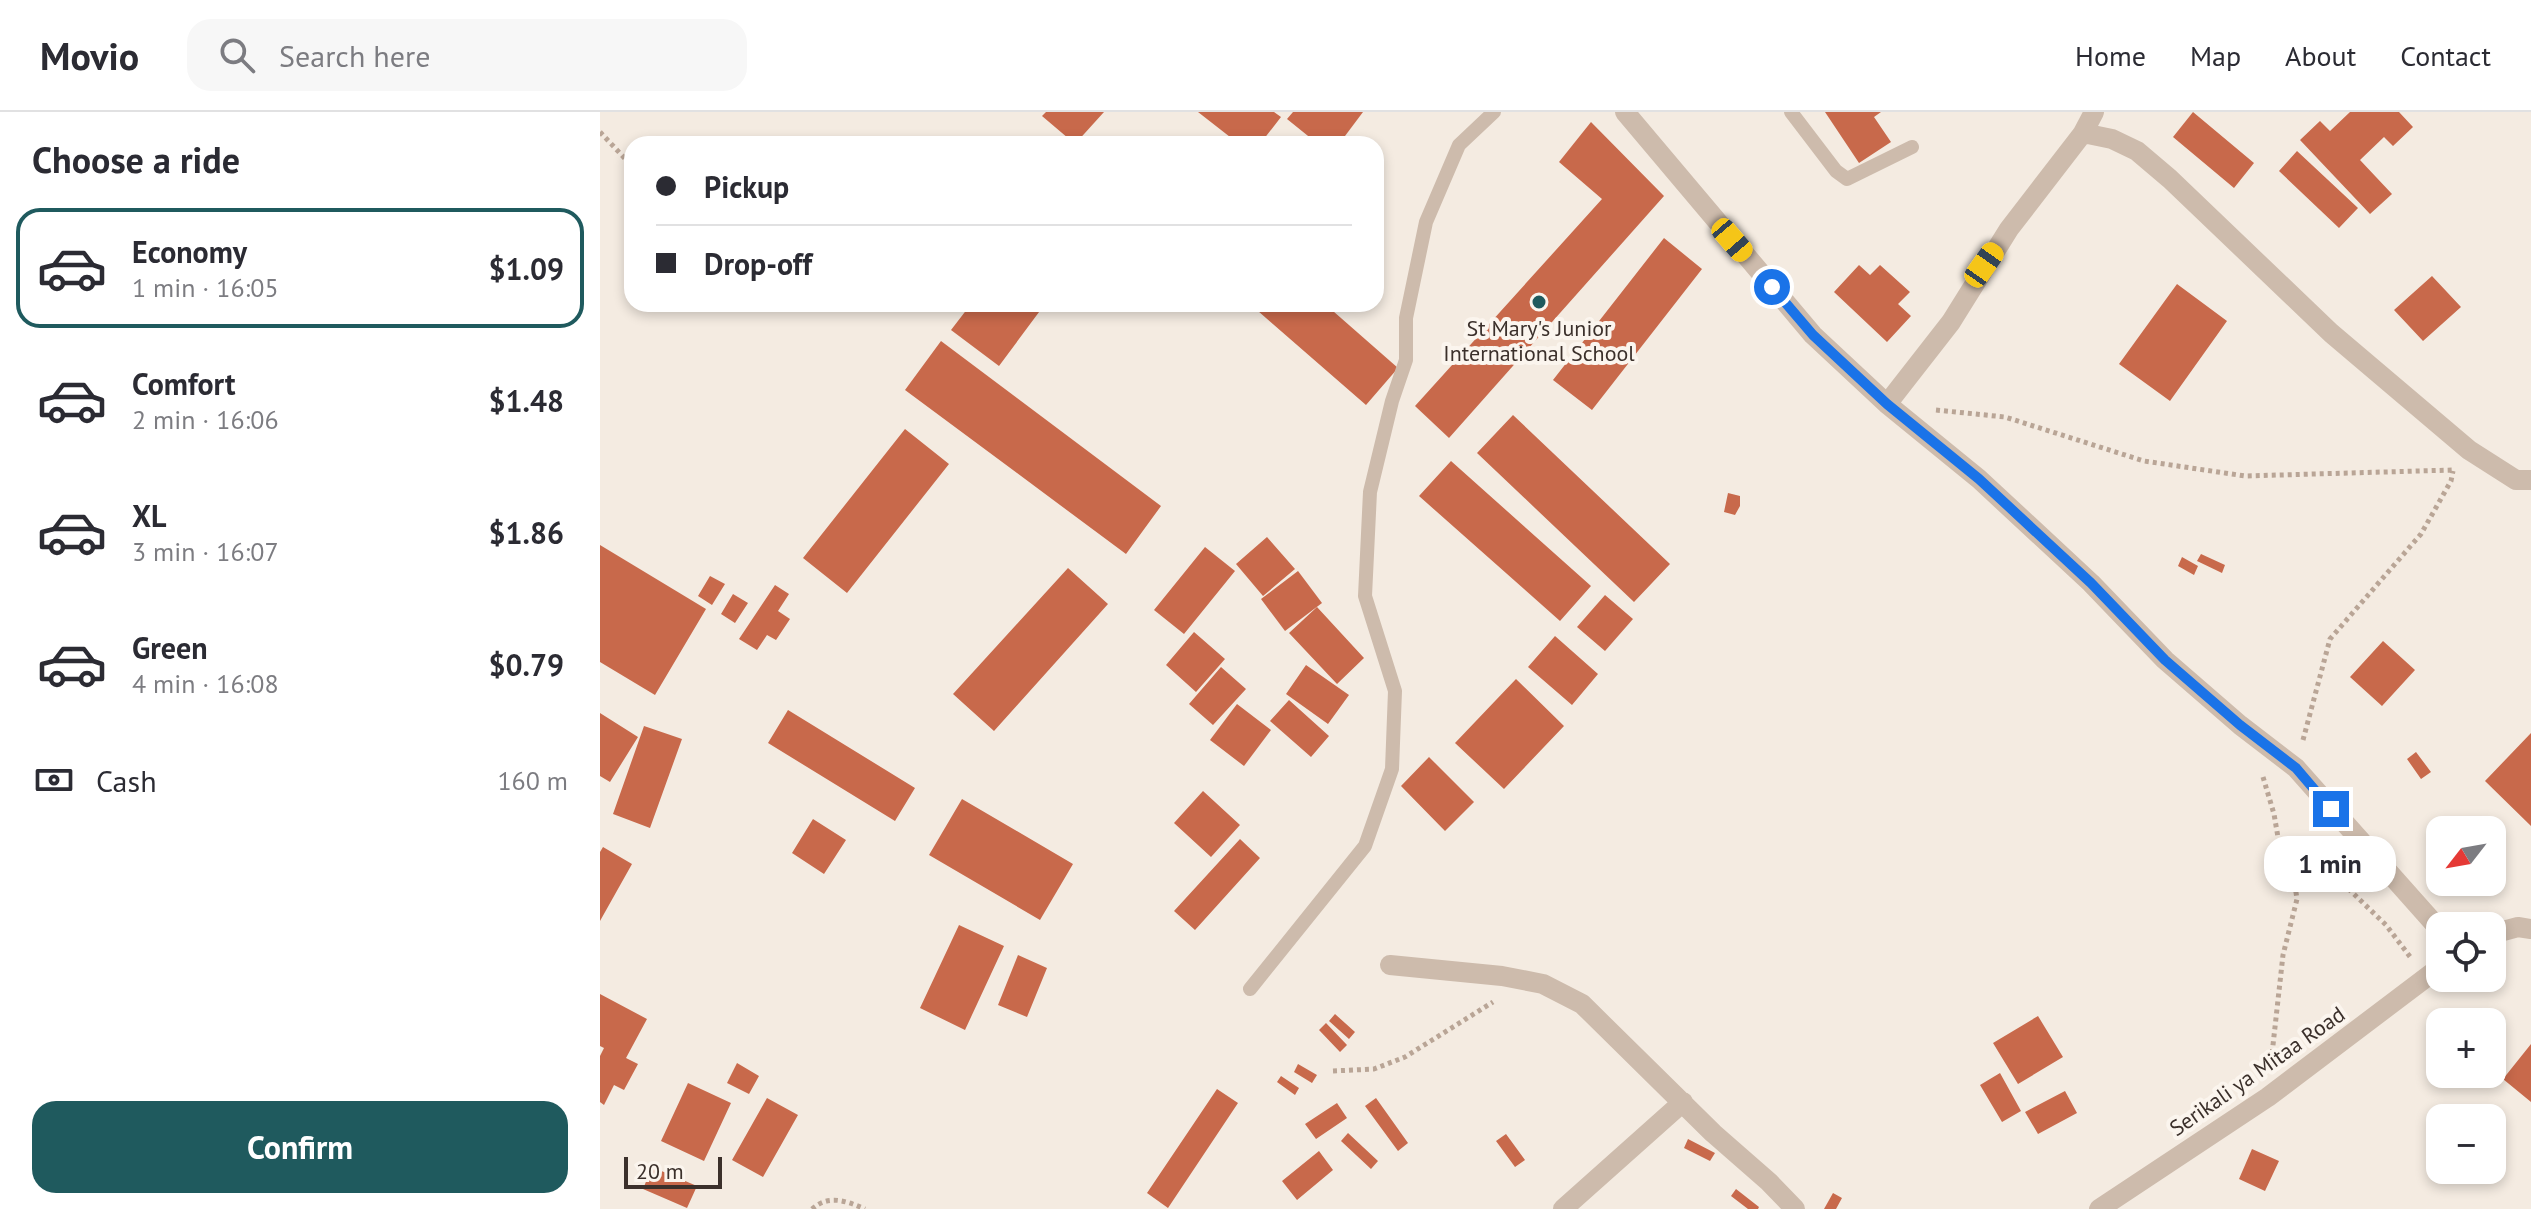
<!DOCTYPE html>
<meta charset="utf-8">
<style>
:root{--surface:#fff;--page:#f7f7f7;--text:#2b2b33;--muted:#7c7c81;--line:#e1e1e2;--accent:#1f5a5e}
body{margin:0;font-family:"PT Sans",sans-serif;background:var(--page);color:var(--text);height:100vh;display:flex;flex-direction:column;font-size:30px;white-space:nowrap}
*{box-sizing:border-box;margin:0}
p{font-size:26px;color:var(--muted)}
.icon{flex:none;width:44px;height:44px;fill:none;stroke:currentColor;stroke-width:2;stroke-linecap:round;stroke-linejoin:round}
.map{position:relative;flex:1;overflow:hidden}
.details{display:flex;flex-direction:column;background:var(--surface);width:600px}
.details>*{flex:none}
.guide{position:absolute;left:24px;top:24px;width:760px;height:176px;border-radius:24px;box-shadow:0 4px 12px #0003;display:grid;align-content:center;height:176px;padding:0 32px;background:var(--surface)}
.needle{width:52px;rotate:239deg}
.tools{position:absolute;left:1826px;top:704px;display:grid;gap:16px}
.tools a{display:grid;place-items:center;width:80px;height:80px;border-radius:16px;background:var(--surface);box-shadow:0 4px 12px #0003;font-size:40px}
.scale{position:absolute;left:24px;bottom:20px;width:98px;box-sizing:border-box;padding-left:8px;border:4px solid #3b302b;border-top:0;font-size:22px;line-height:28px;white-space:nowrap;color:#3b302b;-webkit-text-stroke:6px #fbf5ee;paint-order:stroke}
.end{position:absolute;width:36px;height:36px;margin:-18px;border:10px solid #1a73e8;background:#fff;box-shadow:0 0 0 4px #fff}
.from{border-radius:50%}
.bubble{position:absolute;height:56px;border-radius:24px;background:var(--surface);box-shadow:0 4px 12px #0003;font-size:26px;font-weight:800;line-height:56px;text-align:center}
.car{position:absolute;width:24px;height:48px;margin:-24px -12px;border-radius:10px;box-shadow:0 0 6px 2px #0007;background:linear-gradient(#f5c518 24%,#345 0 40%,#f5c518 0 76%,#345 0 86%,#f5c518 0)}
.guide b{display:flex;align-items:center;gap:28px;height:76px;font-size:30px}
.guide b+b{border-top:2px solid var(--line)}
.guide i{width:20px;height:20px;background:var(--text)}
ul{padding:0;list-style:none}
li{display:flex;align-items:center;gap:24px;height:120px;margin:0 16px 12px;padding:0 16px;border:4px solid transparent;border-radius:24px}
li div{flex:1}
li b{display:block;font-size:30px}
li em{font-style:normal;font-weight:800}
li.on{border-color:var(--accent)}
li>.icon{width:72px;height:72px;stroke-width:1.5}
h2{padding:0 32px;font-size:36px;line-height:96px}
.pay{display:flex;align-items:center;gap:20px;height:88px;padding:0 32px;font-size:30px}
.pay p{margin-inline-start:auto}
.button{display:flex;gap:16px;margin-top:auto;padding:16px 32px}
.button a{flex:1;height:92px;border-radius:24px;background:var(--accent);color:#fff;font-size:32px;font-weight:800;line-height:92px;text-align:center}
header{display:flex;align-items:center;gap:48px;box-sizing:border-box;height:112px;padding:0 40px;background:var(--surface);border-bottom:2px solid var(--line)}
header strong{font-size:38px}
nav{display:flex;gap:44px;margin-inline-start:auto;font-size:28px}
.search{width:560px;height:72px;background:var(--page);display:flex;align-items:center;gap:20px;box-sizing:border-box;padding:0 28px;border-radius:24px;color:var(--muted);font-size:30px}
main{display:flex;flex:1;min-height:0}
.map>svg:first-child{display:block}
.building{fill:#c8694b}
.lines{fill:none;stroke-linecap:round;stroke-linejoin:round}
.path{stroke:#b9a596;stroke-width:5;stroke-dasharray:4 4;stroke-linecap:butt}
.lane{stroke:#cdbbac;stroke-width:14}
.street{stroke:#cdbbac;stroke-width:20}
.route{stroke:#1a73e8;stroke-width:10}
.poi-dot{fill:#1f5a5e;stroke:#fbf5ee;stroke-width:3}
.labels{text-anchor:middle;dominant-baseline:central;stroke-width:8;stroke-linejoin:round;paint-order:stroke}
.poi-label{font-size:22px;fill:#3b302b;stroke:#fbf5ee}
.street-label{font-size:22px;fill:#3b302b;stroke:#fbf5ee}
</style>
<header>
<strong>Movio</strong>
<div class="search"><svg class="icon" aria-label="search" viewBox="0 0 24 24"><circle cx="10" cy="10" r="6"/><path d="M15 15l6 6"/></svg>Search here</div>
<nav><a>Home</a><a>Map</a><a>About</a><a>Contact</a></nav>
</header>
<main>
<section class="details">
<h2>Choose a ride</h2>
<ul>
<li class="on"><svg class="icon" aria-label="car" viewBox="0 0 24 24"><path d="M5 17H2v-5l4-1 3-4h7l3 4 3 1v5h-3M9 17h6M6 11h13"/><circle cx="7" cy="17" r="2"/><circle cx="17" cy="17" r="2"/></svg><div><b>Economy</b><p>1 min · 16:05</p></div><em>$1.09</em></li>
<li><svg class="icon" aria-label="car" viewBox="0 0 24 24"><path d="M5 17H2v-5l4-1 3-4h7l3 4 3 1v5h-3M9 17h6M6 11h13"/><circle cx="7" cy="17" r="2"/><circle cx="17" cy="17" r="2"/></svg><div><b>Comfort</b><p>2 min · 16:06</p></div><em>$1.48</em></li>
<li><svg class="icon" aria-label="car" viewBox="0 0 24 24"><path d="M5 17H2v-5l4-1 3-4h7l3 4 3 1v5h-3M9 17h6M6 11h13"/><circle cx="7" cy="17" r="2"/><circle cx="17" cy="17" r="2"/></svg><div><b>XL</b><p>3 min · 16:07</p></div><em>$1.86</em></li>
<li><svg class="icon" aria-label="car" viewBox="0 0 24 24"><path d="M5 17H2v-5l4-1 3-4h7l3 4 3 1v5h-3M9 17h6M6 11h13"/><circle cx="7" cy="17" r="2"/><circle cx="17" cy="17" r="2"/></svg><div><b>Green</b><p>4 min · 16:08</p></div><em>$0.79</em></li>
</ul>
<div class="pay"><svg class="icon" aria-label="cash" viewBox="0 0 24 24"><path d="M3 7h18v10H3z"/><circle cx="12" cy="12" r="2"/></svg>Cash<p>160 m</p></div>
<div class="button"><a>Confirm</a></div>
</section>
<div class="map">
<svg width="1931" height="1097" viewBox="0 0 1931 1097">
<rect width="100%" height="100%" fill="#f4ebe1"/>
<path class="building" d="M446,0h58l-29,32 -33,-28z
M598,0h76l7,5 -21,27h-21z
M693,0h70l-24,32h-21l-31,-25z
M1225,0h56l-7,5 17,25 -32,21z
M1593,0l61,51 -20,25 -61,-51z
M1750,0h49l14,15 -20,19 -9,-9 -24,23 32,34 -22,20 -70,-74 20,-19 10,10z
M991,10l73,74 -215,242 -34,-32 187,-207 -43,-37z
M1697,39l61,57 -19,20 -60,-57z
M1064,126l38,31 -110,141 -39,-30z
M1259,153l11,10 10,-10 30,27 -12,12 13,12 -24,26 -53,-50z
M1832,164l29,31 -38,34 -29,-31z
M1577,172l50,37 -57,80 -51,-37z
M371,192h74l-46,62 -48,-36z
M650,192h75l73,64 -32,37z
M341,229l220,165 -35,48 -221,-164z
M913,303l157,149 -36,38 -157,-149z
M305,317l44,35 -102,129 -44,-35z
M851,349l140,125 -31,35 -141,-125z
M1128,381l12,3v10l-5,9 -11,-3z
M667,425l28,32 -32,27 -27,-32z
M0,433l106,64 -51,86 -55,-33z
M605,435l30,24 -51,63 -30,-24z
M1601,442l24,11 -3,8 -25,-12z
M1582,445l16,9 -4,9 -16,-9z
M468,456l40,36 -114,127 -41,-37z
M698,459l24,32 -37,28 -24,-32z
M110,464l15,8 -13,21 -14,-9z
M175,473l14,9 -11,17 12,8 -14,21 -9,-5 -10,15 -18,-11z
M133,482l15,9 -13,20 -14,-9z
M1005,483l28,24 -28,32 -28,-24z
M717,495l47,51 -27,26 -48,-51z
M594,520l31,27 -29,33 -30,-27z
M955,524l43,38 -26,31 -44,-38z
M1783,529l32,29 -33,36 -32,-29z
M706,553l43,30 -21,29 -42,-30z
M621,555l25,22 -33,36 -24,-21z
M916,567l48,47 -60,63 -49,-46z
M689,588l40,36 -18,21 -41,-36z
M637,592l34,26 -27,36 -34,-26z
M188,598l127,78 -20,33 -127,-78z
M0,601l38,24 -28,45 -10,-6z
M44,614l38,13 -32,89 -37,-14z
M1931,621v93l-46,-45z
M1816,640l15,20 -10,7 -14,-20z
M829,645l45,45 -29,29 -44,-45z
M603,679l37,34 -29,32 -37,-34z
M362,687l111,65 -33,56 -111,-65z
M213,707l33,21 -22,34 -32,-21z
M640,727l20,19 -65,72 -21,-19z
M3,735l29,17 -32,57v-69z
M359,813l45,21 -39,84 -45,-22z
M418,843l29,13 -20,49 -29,-12z
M0,882l47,25 -21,39 12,6 -14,26 -10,-5 -10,20 -4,-3v-46l4,-8 -4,-2z
M735,902l20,18 -6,7 -20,-18z
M1438,904l25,41 -45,27 -25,-41z
M726,911l21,22 -7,7 -21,-22z
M1931,932v58l-28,-23z
M137,951l22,13 -10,18 -22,-11z
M698,952l19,11 -5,8 -18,-11z
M1400,961l21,38 -19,11 -22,-37z
M681,964l18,12 -4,7 -18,-13z
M88,971l43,20 -27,58 -43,-20z
M617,977l21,14 -70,105 -21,-15z
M1465,979l12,22 -39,21 -13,-22z
M167,986l31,17 -35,62 -31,-17z
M776,986l32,45 -10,8 -33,-45z
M737,991l10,15 -31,21 -11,-15z
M748,1021l30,28 -7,8 -30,-28z
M906,1022l19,26 -10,7 -19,-26z
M1088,1027l27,14 -5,8 -26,-13z
M1652,1037l27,12 -14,30 -26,-12z
M719,1039l14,19 -36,30 -15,-19z
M52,1055l45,19 -10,22 -44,-19z
M1136,1077l23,18 -1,2h-10l-17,-13z
M1233,1081l9,5 -6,11h-12z"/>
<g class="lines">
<path class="path" d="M0,20l32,34
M1336,298l69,7 139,44 101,15 208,-6
M1703,628l27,-101 91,-105 30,-53 2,-10
M1663,665l11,37 5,29 14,30 4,26 -14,56 -12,108
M1682,733l49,27 55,53 25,33
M733,959l41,-2 31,-12 88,-55
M212,1097c17,-15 34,-8 53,0"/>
<path class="lane" d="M1191,0l45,59 11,8 65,-32
M650,877l115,-143 27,-77 3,-78 -30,-95 5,-104 22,-91 14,-41v-42l20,-96 33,-77 35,-33"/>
<path class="street" d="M1025,0l188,223 74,69 92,75 112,104 74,77 75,65 56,43 144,162
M1483,21l29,6 25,12 33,28 161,154 138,117 47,30h15
M1287,292l64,-82 58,-93 74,-96 11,-21
M1892,822l26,-7 13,2
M790,853l112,11 41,8 39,20 131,129 56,49 26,27
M963,1097l120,-107
M1499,1097l169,-112 172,-130"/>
</g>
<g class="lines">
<path class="route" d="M1172,175l41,48 74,69 92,75 112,104 74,77 75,65 56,43 35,41"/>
</g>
<circle class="poi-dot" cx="939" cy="190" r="8"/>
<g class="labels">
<g class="poi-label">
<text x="939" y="216">St Mary's Junior<tspan x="939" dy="25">International School</tspan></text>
</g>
<g class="street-label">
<text transform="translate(1657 959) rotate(-35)">Serikali ya Mitaa Road</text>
</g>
</g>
</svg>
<div class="tools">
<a><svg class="needle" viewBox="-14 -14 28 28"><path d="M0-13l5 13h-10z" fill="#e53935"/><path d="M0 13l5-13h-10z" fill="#7c7c81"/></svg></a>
<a><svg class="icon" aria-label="locate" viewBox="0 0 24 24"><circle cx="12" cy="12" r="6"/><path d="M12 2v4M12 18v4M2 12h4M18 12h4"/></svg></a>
<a>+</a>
<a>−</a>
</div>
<div class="scale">20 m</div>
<i class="end from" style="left:1172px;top:175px"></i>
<i class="end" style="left:1731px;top:697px"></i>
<div class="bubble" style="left:1664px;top:724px;width:132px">1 min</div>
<i class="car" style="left:1132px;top:128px;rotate:139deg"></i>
<i class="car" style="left:1384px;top:153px;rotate:35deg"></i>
<div class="guide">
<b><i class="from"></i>Pickup</b>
<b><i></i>Drop-off</b>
</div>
</div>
</main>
